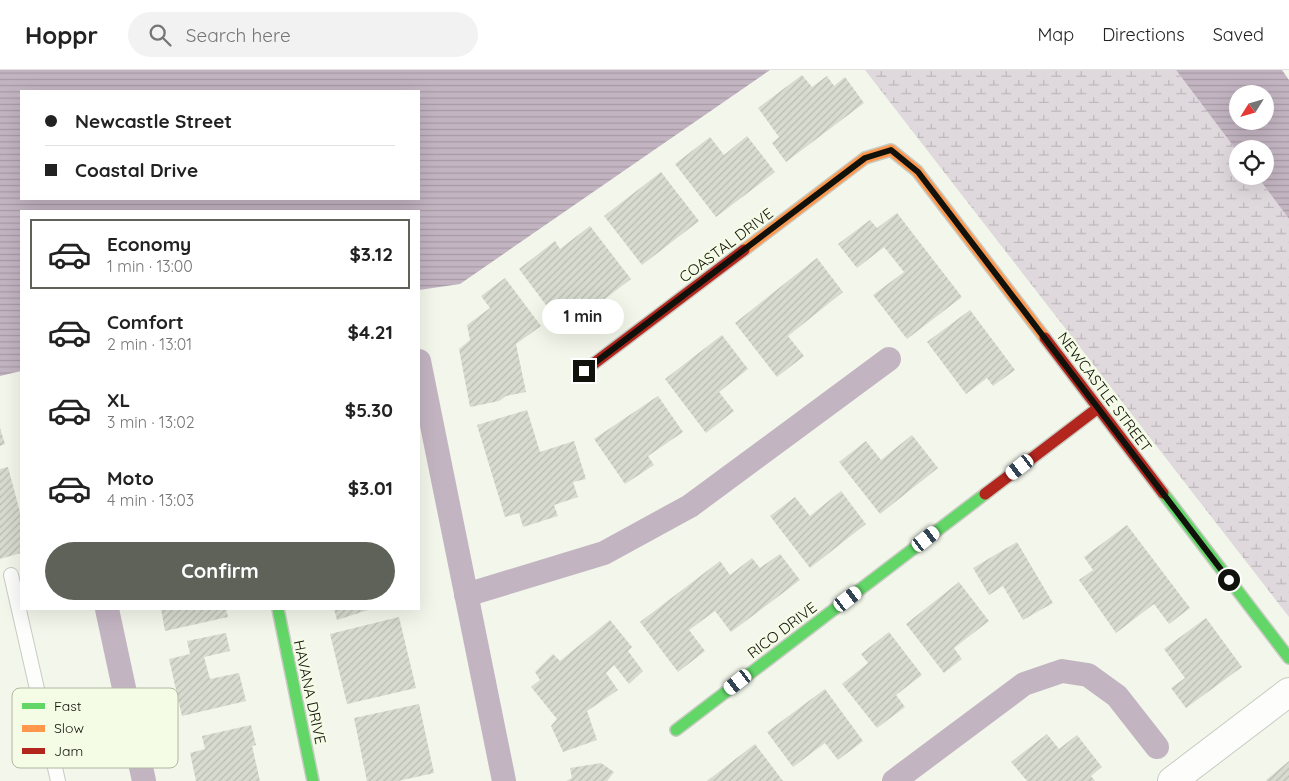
<!DOCTYPE html>
<meta charset="utf-8">
<style>
:root{--surface:#fff;--page:#f2f2f2;--text:#222;--muted:#767676;--line:#e0e0e0;--accent:#5f6259}
body{margin:0;font-family:Quicksand,sans-serif;background:var(--page);color:var(--text);height:100vh;display:flex;flex-direction:column;font-size:19px;white-space:nowrap}
*{box-sizing:border-box;margin:0}
p{font-size:16px;color:var(--muted)}
.icon{flex:none;width:28px;height:28px;fill:none;stroke:currentColor;stroke-width:2;stroke-linecap:round;stroke-linejoin:round}
.map{position:relative;flex:1;overflow:hidden}
.sheet{position:absolute;left:20px;top:140px;width:400px;height:400px;display:flex;flex-direction:column;background:var(--surface);border-radius:0px;box-shadow:0 5px 20px #0002}
.sheet>*{flex:none}
.banner{position:absolute;left:20px;top:20px;width:400px;height:110px;border-radius:0px;box-shadow:0 5px 20px #0002;display:grid;align-content:center;height:110px;padding:0 25px;background:var(--surface)}
.needle{width:32px;rotate:233deg}
.fabs{position:absolute;left:1229px;top:15px;display:grid;gap:10px}
.fabs a{display:grid;place-items:center;width:45px;height:45px;border-radius:50%;background:var(--surface);box-shadow:0 5px 20px #0002;font-size:25px}
.end{position:absolute;width:22px;height:22px;margin:-11px;border:6px solid #10120b;background:#fff;box-shadow:0 0 0 2px #fff}
.from{border-radius:50%}
.bubble{position:absolute;height:35px;border-radius:18px;background:var(--surface);box-shadow:0 5px 20px #0002;font-size:16px;font-weight:700;line-height:35px;text-align:center}
.car{position:absolute;width:15px;height:30px;margin:-15px -8px;border-radius:6px;box-shadow:0 0 4px 1px #0007;background:linear-gradient(#fff 24%,#345 0 40%,#fff 0 76%,#345 0 86%,#fff 0)}
.banner b{display:flex;align-items:center;gap:18px;height:48px;font-size:19px}
.banner b+b{border-top:1px solid var(--line)}
.banner i{width:12px;height:12px;background:var(--text)}
ul{padding:9px 0 0;list-style:none}
li{display:flex;align-items:center;gap:15px;height:70px;margin:0 10px 8px;padding:0 15px;border:2px solid transparent;border-radius:0px}
li div{flex:1}
li b{display:block;font-size:19px}
li em{font-style:normal;font-weight:700}
li.current{border-color:var(--accent)}
li>.icon{width:45px;height:45px;stroke-width:1.5}
.primary-button{display:flex;gap:10px;margin-top:auto;padding:10px 25px}
.primary-button a{flex:1;height:58px;border-radius:30px;background:var(--accent);color:#fff;font-size:20px;font-weight:700;line-height:58px;text-align:center}
header{display:flex;align-items:center;gap:30px;box-sizing:border-box;height:70px;padding:0 25px;background:var(--surface);border-bottom:1px solid var(--line)}
header strong{font-size:24px}
nav{display:flex;gap:28px;margin-inline-start:auto;font-size:18px}
.search{width:350px;height:45px;background:var(--page);display:flex;align-items:center;gap:12px;box-sizing:border-box;padding:0 18px;border-radius:28px;color:var(--muted);font-size:19px}
.map>svg:first-child{display:block}
.wetland{fill:url(#wetland-marsh)}
.water{fill:url(#water-rules);fill-rule:evenodd}
.lines{fill:none;stroke-linecap:round;stroke-linejoin:round}
.canal{stroke:#c3b4c2;stroke-width:24}
.building{fill:url(#building-hatch)}
.lane-casing{stroke:#c8cbc2;stroke-width:16}
.street-casing{stroke:#c8cbc2;stroke-width:30}
.fast-casing{stroke:#c8cbc2;stroke-width:14}
.slow-casing{stroke:#c8cbc2;stroke-width:14}
.jam-casing{stroke:#c8cbc2;stroke-width:14}
.lane{stroke:#fdfefc;stroke-width:14}
.street{stroke:#fdfefc;stroke-width:28}
.fast{stroke:#63d668;stroke-width:11}
.slow{stroke:#ff974d;stroke-width:11}
.jam{stroke:#b3261e;stroke-width:11}
.route{stroke:#10120b;stroke-width:6}
.labels{text-anchor:middle;dominant-baseline:central;stroke-width:4.5;stroke-linejoin:round;paint-order:stroke}
.street-label{font-size:15px;fill:#10120b;stroke:#f5fce6}
.key{fill:#f5fce6;stroke:#b0b6a4;stroke-width:1}
.key-label{font-size:14px;fill:#10120b}
</style>
<header>
<strong>Hoppr</strong>
<div class="search"><svg class="icon" aria-label="search" viewBox="0 0 24 24"><circle cx="10" cy="10" r="6"/><path d="M15 15l6 6"/></svg>Search here</div>
<nav><a>Map</a><a>Directions</a><a>Saved</a></nav>
</header>
<div class="map">
<svg width="1289" height="711" viewBox="0 0 1289 711">
<defs>
<pattern id="wetland-marsh" width="20" height="14" patternUnits="userSpaceOnUse" patternTransform="scale(1.25)"><rect width="20" height="14" fill="#dfd8dd"/><path d="M1 5h8M5 5V1M11 12h8M15 12V8" fill="none" stroke="#beb8bc"/></pattern>
<pattern id="water-rules" width="6" height="5" patternUnits="userSpaceOnUse" patternTransform="scale(1.25)"><rect width="6" height="5" fill="#c3b4c2"/><path d="M0 2.5h6" fill="none" stroke="#a69aa5"/></pattern>
<pattern id="building-hatch" width="6" height="6" patternUnits="userSpaceOnUse" patternTransform="scale(1.25)"><rect width="6" height="6" fill="#d8dcd0"/><path d="M-1 1l2-2M0 6l6-6M5 7l2-2" fill="none" stroke="#b8bcb1"/></pattern>
</defs>
<rect width="100%" height="100%" fill="#f3f7eb"/>
<path class="wetland" d="M865,0h311l61,81 1,25h19l32,43v398z"/>
<path class="water" d="M0,0h770l-310,214 -41,6v-79h-398v160l-21,5zM21,21h398v108h-398z
M1176,0h106l7,10v139l-32,-43h8v-27h-27l-1,2zM1238,24h27v27h-27z"/>
<g class="lines">
<path class="canal" d="M419,291l85,420
M466,525l138,-42 86,-47 199,-147
M107,539l37,172
M894,711l130,-97 38,-13 26,4 29,21 40,51"/>
</g>
<path class="building" d="M802,5l10,12 15,-11 7,10 11,-9 19,26 -78,59 -14,-19 7,-6 -21,-29z
M747,66l28,36 -59,45 -41,-53 35,-27 14,18z
M661,102l38,49 -57,44 -38,-49z
M897,143l65,84 -55,42 -34,-44 31,-23 -20,-25 -27,21 -19,-24 32,-24 7,8z
M590,156l41,53 -42,32 -9,-13 -25,19 -36,-48 36,-28 5,8z
M817,188l26,34 -55,44 16,20 -27,21 -42,-54z
M505,208l36,48 -25,18 10,48 -20,4 -7,5 -29,6 -11,-58 11,-9 -3,-15 23,-17 -9,-12z
M970,240l45,60 -22,16 -6,-8 -21,16 -39,-52z
M722,265l26,34 -29,23 15,19 -28,22 -41,-54z
M658,326l25,36 -35,24 6,9 -29,19 -31,-45z
M527,340l13,42 34,-11 12,38 -13,3 5,15 -24,8 4,11 -35,11 -4,-14 -14,4 -28,-92z
M0,358l5,16 -5,2z
M912,365l26,33 -58,46 -41,-52 27,-21 15,19z
M8,397l13,49v37l-21,6v-90z
M841,421l25,33 -56,44 -40,-52 25,-19 15,19z
M1127,455l63,83 -21,16 -15,-20 -38,29 -37,-53 14,-10 -9,-13z
M1017,472l36,61 -30,17 -20,-34 -14,9 -16,-27z
M780,484l20,26 -69,52 -16,-21 -26,19 16,21 -27,21 -38,-50 80,-61 10,14 22,-17 8,10z
M959,512l30,39 -35,27 8,11 -18,14 -38,-49z
M161,539h65l2,8 -63,14z
M334,539h37l-34,11z
M399,547l17,71 -69,16 -17,-70z
M1206,548l36,49 -56,41 -15,-20 14,-10 -21,-29z
M610,550l22,27 -4,4 15,20 -14,13 -15,-19 -8,8 12,17 -31,21 10,29 -34,12 -12,-26 6,-7 -26,-32 9,-7 -5,-8 18,-18 7,7z
M889,562l33,43 -26,20 9,12 -28,21 -35,-44 26,-21 -7,-9z
M226,563l4,18 -26,6 6,22 29,-6 7,28 -64,15 -13,-57 21,-5 -3,-13z
M825,619l38,52 -25,19 -13,-17 -32,24 -26,-35z
M419,634l15,69 -36,8h-31l-13,-63z
M251,655l5,20 -4,1 8,35h-64l-6,-28 15,-4 -3,-13z
M1047,664l12,15 18,-14 25,32 -11,9 4,5h-68l-16,-19z
M755,674l28,37h-76z
M1289,691v20h-22l-1,-1z
M601,693l13,9 -7,9h-41l6,-3 -2,-10z"/>
<g class="lines">
<defs>
<path id="lane" d="M11,505l47,206"/>
<path id="street" d="M1172,711l117,-89"/>
<path id="fast" d="M1163,423l126,165
M278,539l35,172
M676,660l309,-236"/>
<path id="slow" d="M744,180l121,-92 26,-8 26,21 128,167"/>
<path id="jam" d="M1045,268l118,155
M584,301l160,-121
M985,424l113,-86"/>
</defs>
<use href="#lane" class="lane-casing"/>
<use href="#street" class="street-casing"/>
<use href="#fast" class="fast-casing"/>
<use href="#slow" class="slow-casing"/>
<use href="#jam" class="jam-casing"/>
<use href="#lane" class="lane"/>
<use href="#street" class="street"/>
<use href="#fast" class="fast"/>
<use href="#slow" class="slow"/>
<use href="#jam" class="jam"/>
</g>
<g class="lines">
<path class="route" d="M584,301l281,-213 26,-8 27,22 311,408"/>
</g>
<g class="labels">
<g class="street-label">
<text transform="translate(726 175) rotate(-37)">COASTAL DRIVE</text>
<text transform="translate(1105 322) rotate(53)">NEWCASTLE STREET</text>
<text transform="translate(782 560) rotate(-37)">RICO DRIVE</text>
<text transform="translate(310 622) rotate(78)">HAVANA DRIVE</text>
</g>
</g>
<rect x="12" y="618" width="166" height="80" rx="8" class="key"/>
<rect x="22" y="633" width="23" height="6" fill="#63d668"/>
<rect x="22" y="655" width="23" height="7" fill="#ff974d"/>
<rect x="22" y="678" width="23" height="6" fill="#b3261e"/>
<g class="key-label">
<text x="54" y="641">Fast</text>
<text x="54" y="663">Slow</text>
<text x="54" y="686">Jam</text>
</g>
</svg>
<div class="fabs">
<a><svg class="needle" viewBox="-14 -14 28 28"><path d="M0-13l5 13h-10z" fill="#e53935"/><path d="M0 13l5-13h-10z" fill="#767676"/></svg></a>
<a><svg class="icon" aria-label="locate" viewBox="0 0 24 24"><circle cx="12" cy="12" r="6"/><path d="M12 2v4M12 18v4M2 12h4M18 12h4"/></svg></a>
</div>
<i class="end from" style="left:1229px;top:510px"></i>
<i class="end" style="left:584px;top:301px"></i>
<div class="bubble" style="left:542px;top:229px;width:82px">1 min</div>
<i class="car" style="left:1020px;top:397px;rotate:232deg"></i>
<i class="car" style="left:926px;top:469px;rotate:52deg"></i>
<i class="car" style="left:848px;top:529px;rotate:53deg"></i>
<i class="car" style="left:738px;top:612px;rotate:232deg"></i>
<div class="banner">
<b><i class="from"></i>Newcastle Street</b>
<b><i></i>Coastal Drive</b>
</div>
<section class="sheet">
<ul>
<li class="current"><svg class="icon" aria-label="car" viewBox="0 0 24 24"><path d="M5 17H2v-5l4-1 3-4h7l3 4 3 1v5h-3M9 17h6M6 11h13"/><circle cx="7" cy="17" r="2"/><circle cx="17" cy="17" r="2"/></svg><div><b>Economy</b><p>1 min · 13:00</p></div><em>$3.12</em></li>
<li><svg class="icon" aria-label="car" viewBox="0 0 24 24"><path d="M5 17H2v-5l4-1 3-4h7l3 4 3 1v5h-3M9 17h6M6 11h13"/><circle cx="7" cy="17" r="2"/><circle cx="17" cy="17" r="2"/></svg><div><b>Comfort</b><p>2 min · 13:01</p></div><em>$4.21</em></li>
<li><svg class="icon" aria-label="car" viewBox="0 0 24 24"><path d="M5 17H2v-5l4-1 3-4h7l3 4 3 1v5h-3M9 17h6M6 11h13"/><circle cx="7" cy="17" r="2"/><circle cx="17" cy="17" r="2"/></svg><div><b>XL</b><p>3 min · 13:02</p></div><em>$5.30</em></li>
<li><svg class="icon" aria-label="car" viewBox="0 0 24 24"><path d="M5 17H2v-5l4-1 3-4h7l3 4 3 1v5h-3M9 17h6M6 11h13"/><circle cx="7" cy="17" r="2"/><circle cx="17" cy="17" r="2"/></svg><div><b>Moto</b><p>4 min · 13:03</p></div><em>$3.01</em></li>
</ul>
<div class="primary-button"><a>Confirm</a></div>
</section>
</div>
